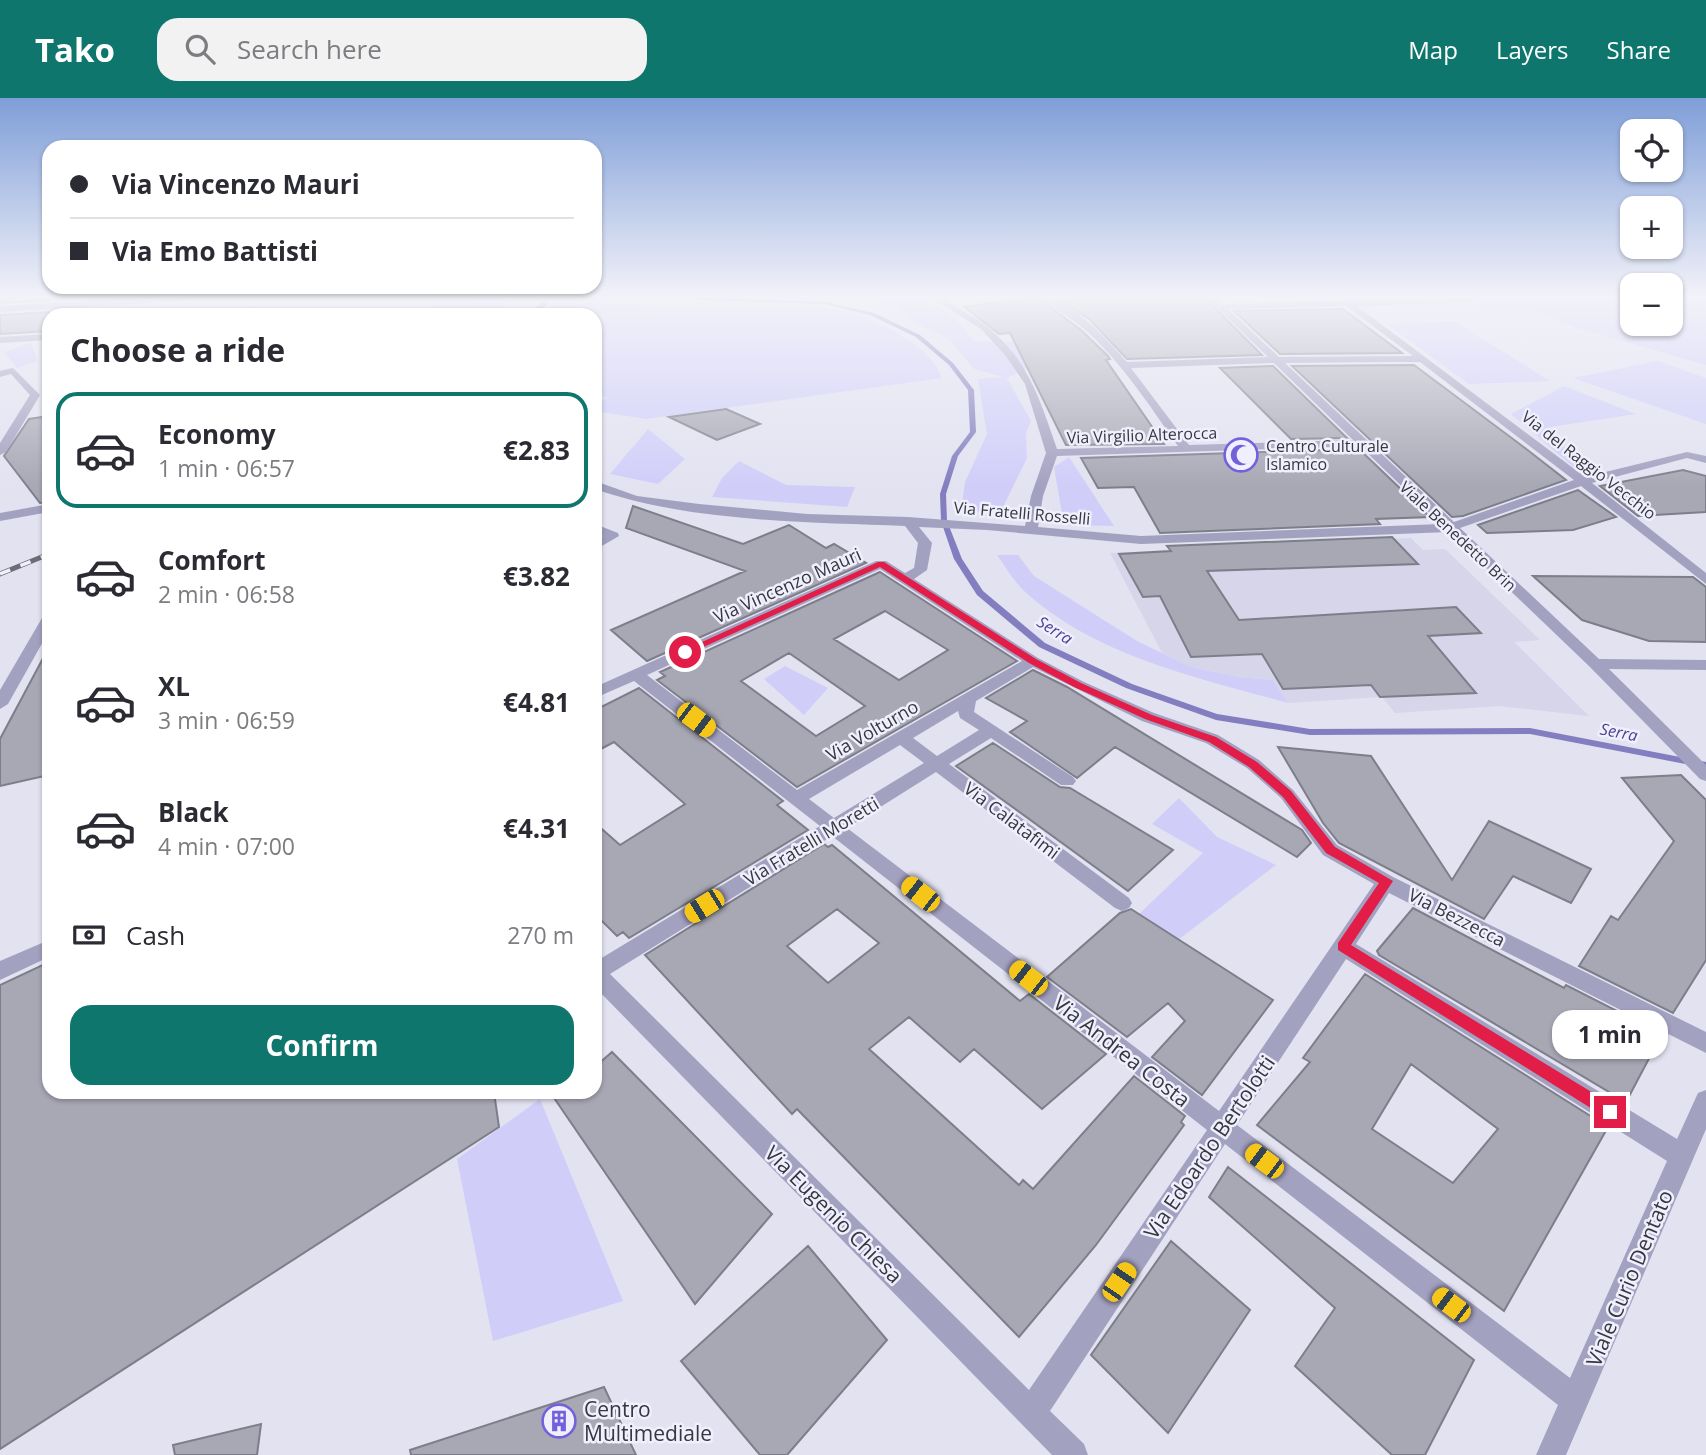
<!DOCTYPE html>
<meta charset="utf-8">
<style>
:root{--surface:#fff;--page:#f2f2f3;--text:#2b2b33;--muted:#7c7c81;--line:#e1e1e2;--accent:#0f766e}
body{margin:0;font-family:"Open Sans",sans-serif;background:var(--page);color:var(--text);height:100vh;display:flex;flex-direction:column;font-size:26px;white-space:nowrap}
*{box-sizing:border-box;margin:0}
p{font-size:23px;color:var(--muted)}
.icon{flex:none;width:38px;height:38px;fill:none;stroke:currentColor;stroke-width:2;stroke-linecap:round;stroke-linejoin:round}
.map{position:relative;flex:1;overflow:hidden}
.details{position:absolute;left:42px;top:210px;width:560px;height:791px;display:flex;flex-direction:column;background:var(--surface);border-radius:21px;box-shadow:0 2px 5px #0004}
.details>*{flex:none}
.hud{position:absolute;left:42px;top:42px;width:560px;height:154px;border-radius:21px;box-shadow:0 2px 5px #0004;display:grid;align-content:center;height:154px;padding:0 28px;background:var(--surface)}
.fabs{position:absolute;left:1620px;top:21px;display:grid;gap:14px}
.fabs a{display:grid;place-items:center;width:63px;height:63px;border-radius:14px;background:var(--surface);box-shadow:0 2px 5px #0004;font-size:35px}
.end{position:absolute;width:32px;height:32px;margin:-16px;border:9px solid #e11d48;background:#fff;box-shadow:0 0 0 4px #fff}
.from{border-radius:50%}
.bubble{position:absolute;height:49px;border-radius:21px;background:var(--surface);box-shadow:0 2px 5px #0004;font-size:23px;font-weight:700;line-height:49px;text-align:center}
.car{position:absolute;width:21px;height:42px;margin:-21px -10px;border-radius:9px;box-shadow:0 0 5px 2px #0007;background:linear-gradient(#f5c518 24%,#345 0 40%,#f5c518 0 76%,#345 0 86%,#f5c518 0)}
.hud b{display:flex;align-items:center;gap:24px;height:66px;font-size:26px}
.hud b+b{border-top:2px solid var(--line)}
.hud i{width:18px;height:18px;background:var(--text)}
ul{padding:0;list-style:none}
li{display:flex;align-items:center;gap:21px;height:116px;margin:0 14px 10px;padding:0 14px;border:4px solid transparent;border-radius:21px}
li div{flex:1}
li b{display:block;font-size:26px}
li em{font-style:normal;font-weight:700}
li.selected{border-color:var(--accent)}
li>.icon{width:63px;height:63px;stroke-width:1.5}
h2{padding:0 28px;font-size:32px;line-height:84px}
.pay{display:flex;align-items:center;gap:18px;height:77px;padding:0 28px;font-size:26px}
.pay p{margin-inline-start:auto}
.cta{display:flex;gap:14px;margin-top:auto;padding:14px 28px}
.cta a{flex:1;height:80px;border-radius:21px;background:var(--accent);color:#fff;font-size:28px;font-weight:700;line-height:80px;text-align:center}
header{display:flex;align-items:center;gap:42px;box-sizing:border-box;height:98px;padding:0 35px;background:var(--accent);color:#fff}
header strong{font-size:33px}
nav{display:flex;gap:38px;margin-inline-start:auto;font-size:24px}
.search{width:490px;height:63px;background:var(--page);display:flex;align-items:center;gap:18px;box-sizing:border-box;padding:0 24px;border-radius:21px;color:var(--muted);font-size:26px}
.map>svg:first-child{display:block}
.built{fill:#d6d5ea}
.green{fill:#d0cef9}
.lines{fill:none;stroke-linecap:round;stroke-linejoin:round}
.stream{fill:#837ebf;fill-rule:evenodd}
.building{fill:#a8a8b5;stroke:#7e7e8b;stroke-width:2;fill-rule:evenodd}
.minor{fill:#a3a1c0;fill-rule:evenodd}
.rail-far1-casing{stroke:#6d6d76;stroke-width:4.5}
.rail-casing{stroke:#6d6d76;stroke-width:5}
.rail-far1{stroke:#f0effe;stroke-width:2.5;stroke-dasharray:9;stroke-linecap:butt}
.rail{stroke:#f0effe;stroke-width:3.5;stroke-dasharray:11;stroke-linecap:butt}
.route{fill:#e11d48}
.labels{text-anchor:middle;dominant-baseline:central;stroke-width:5;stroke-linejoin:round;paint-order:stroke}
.far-street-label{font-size:16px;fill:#37373d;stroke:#f0effe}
.far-poi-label{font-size:16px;fill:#37373d;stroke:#f0effe;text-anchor:start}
.far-water-label{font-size:16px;font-style:italic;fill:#4c3f8f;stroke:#f0effe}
.street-label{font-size:18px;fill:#37373d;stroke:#f0effe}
.near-street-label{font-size:21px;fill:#37373d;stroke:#f0effe}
.near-poi-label{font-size:21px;fill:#37373d;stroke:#f0effe;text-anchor:start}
</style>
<header>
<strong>Tako</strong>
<div class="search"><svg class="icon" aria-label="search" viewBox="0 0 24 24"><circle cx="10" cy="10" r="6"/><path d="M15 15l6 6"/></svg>Search here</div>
<nav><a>Map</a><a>Layers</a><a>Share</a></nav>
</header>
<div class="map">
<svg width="1706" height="1357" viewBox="0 0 1706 1357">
<rect width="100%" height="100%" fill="#e2e2f1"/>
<path class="built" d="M1411,440l12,12 22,-1 95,91 -26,2 75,74 -89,-10 -105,7 -13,-16 -94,6 -15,-23 -34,-3 -48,-10 -29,-14 -52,-100z"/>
<path class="green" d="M505,199l-5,18h-70l7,-14z
M878,199h45l34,23 16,21 34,1 49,-6 -4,22 -45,20 24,43 -5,12 1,25 -27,55 -39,-3 4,-28 22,-48 -9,-55 26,-2 -30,-8 -25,-30 -35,-17 -17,-15 -29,-7z
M1476,199h44l6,4 107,-4v27h38v-27h35v68l-129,-37 -44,-17 -52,-2z
M556,204l238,7c40,-12 134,27 148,69l-296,41 -51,-8v-7l12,-6 -12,-5v-78h-51z
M1454,223l96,60 -81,3 -81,-59z
M31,245l7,18 -21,7 -13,-16z
M1658,263l48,17v46l-133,-46z
M1564,288l72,28 -86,13 11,18 27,19 -12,5 -65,-55z
M648,331l37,30 -27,25 -48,-10z
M1069,359l45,69 -50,-1 -10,-58z
M739,363l47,24 69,2 -8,20 -135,-10 10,-19z
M997,457h21l16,21 103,65 54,26 48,10 34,3 15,23c-90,-25 -194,-47 -265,-113 -10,-10 -18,-24 -26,-35z
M785,568l43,22 -24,27 -40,-36z
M1179,700l38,39 59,28 -98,75 -40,-25 65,-62 -51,-29z
M540,1001l83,202 -130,40 -36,-182z"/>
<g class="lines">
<path class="stream" d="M622,199h65l138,5 49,11 46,22 33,28 21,27 2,42 -18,24 -12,38 1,27 15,38 21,32 62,52 87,41 85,30 93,15 220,-1 176,34v6l-176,-34 -220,1 -94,-15 -90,-32 -87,-41 -62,-52 -23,-36 -13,-38 -1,-27 12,-38 18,-24 -2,-42 -19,-25 -33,-28 -46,-22 -45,-11z"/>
</g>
<path class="building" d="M0,199h49v3l-49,3z
M1037,199l44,33 27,26 2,3 -4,1 58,84 -98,1 -56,-112 -11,1 -35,-27z
M1054,199h150l58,58 -135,4 -38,-40z
M1343,211l59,44 -122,1 -46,-43z
M49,214v19l-49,3v-19z
M1414,267l107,80 45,35 -103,36 -11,1 -160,-151z
M1273,268l74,72 -56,1 -71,-71z
M726,311l34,15 -43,16 -48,-23z
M49,318v86l-9,1 -36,-47 25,-37z
M1359,351l71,68 -54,2 4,5 -220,9 -26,-46 -36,1 -17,-30z
M1683,372l23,6v36l-68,4 -38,-30z
M1578,392l38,27 -43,13 -86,3 -9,-8z
M633,408l110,38 46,-19 37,23 8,-4 32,19 -219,98 -36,-31 134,-59 -119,-43z
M1392,439l26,27 -211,7 32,49 217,-13 25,26 -53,3 48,57 -96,4 -9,-12 -88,4 -21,-35 -71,3 -31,-61 -17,1 -24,-43 52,-3 -4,-5z
M880,474l137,89 -220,126 -140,-107 8,-4 -5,-4zM885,513l63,39 -49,30 -65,-41zM789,555l76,53 -49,30 -75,-55z
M1533,478l160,1 13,10v55l-57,-1 -67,-21z
M49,549v128l-49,11v-47z
M1033,572l34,17 235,143 9,13 -14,14 -182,-110 -38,31 -67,-46 17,-11 -41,-23z
M639,590l144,113 -6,4 31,25 -179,108 -6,-6 -6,4 -22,-22v-91l25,22 65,-41 -71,-62 -19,10v-42z
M993,645l67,44 10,1 103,62 -45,41 -172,-125z
M1278,649l93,9 81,124 37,-59 102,48 -20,34 -58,-27 -29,43 -145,-76 -16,-20z
M1681,677l25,25v160l-33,53 -94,-47 32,-50 7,4 56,-79 -52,-63z
M824,746l4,3 4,-2 188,156 9,-7 77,60 -64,55 -68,-60 -14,13 -51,-45 -40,32 150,136 4,-5 10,9 101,-113 51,40 -4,6 3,3 -88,120 -77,92 -222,-228 -5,5 -147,-159zM837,811l42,34 -51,40 -41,-37z
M1413,810l151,80 2,-3 96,49 -36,68 -247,-147 -2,-4z
M1131,811l142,91 -71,95 -50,-38 33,-36 -17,-18 -41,34 -80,-60 73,-64z
M49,864v130h445l5,35 -499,322v-464z
M1365,876l243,153 -104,184 -247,-186 53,-63 -7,-4zM1411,966l87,65 -45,54 -81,-54z
M612,954l160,162 -77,90 -145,-212h45v-25z
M1228,1069l246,193 -49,95h-33l-97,-89 40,-58 -126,-111z
M1171,1143l79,69 -82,123 -77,-78z
M808,1148l79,94 -100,115h-27l-79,-94z
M604,1289l32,68h-225l-1,-5z
M261,1326l-4,31h-82l-2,-10z"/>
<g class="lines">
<path class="minor" d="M149,199l38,1 -4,3 -183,11v-6z
M930,199c14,0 23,8 35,15 59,35 71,76 92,137l121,-3c-29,-41 -57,-85 -95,-118 -14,-12 -30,-20 -44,-31 31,0 68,43 88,65l141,-5 -62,-60h9l8,7 246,-7 3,5 -115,4 228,171 102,-25 19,4v7l-19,-5 -95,25 114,90v11l-125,-98 -121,42 139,131 107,1v10l-97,-1 97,96v16l-6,-2 -110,-112 -141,-135 -308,12 -154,-14 -68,-3 13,16 -5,27 -13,9 124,79 46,24 70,31 64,22 41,25 34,30 44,55 56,32 313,155v21l-317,-160 -33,51 321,195 21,-46 8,-3v39l-140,326h-30l22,-50 -333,-261 -175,267 34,33 4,11h-36l-457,-468v-25l225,-136 -186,-145 -39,17v-11l281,-126h10l19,12 9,-5 4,-25 -13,-17c-99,-4 -216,-4 -310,-37v-8l42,15 62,8 108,10 101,3 117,9 6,-30 15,-43 -21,-69 -20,-29 -24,-26zM1346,208l67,50 -134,1 -51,-48zM1386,264h34l154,118 -120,42 -169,-159zM1274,265l79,77 -164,5 -58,-77zM1360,348l81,78 -300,12 -103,-9 5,-31 14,-40zM880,471l142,92 -225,129 -150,-115zM1033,569l109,54 64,22 41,25 34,30 42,57 51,29 -155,227 -372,-283 89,-56 179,136 7,3 7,-3 3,-5 -3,-5 -180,-134 42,-26 70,47h12l3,-4 -3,-4 -99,-65 2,-11zM958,613l2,7 19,12 -42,26 -24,-18zM900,647l24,18 -90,55 -25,-19zM832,738l375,294 -178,260 -419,-416zM1346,861l321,202 -97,217 -333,-253z
M49,236v6l-49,3v-6z
M13,270l27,27 -34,57 -6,3v-12l30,-48 -19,-21 -11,3v-6z
M49,406v8l-49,9v-8z
M595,426l23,9 1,3 -24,14v-9l8,-5 -8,-3z
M49,516v17l-41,73 -8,5v-19l42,-72z
M49,842v17l-49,23v-19z"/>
<defs>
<path id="rail-far1" d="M532,217l19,-18"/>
<path id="rail" d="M0,476l49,-20"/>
</defs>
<use href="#rail-far1" class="rail-far1-casing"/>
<use href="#rail" class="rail-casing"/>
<use href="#rail-far1" class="rail-far1"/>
<use href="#rail" class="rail"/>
</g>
<linearGradient id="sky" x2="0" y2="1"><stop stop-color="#7f9ed8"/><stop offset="0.51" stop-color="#f2f2f9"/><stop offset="1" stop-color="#f2f2f9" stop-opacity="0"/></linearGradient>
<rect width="1706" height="389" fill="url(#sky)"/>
<path class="route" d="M878,464h6l152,97 45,24 71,32 64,22 41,25 34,29 44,56 58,34 -42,64 265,162v10h-11l-267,-167v-7l41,-60 -53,-30 -43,-56 -34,-30 -40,-25 -64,-23 -71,-32 -45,-24 -149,-96 -192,87 -8,-2z"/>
<defs>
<symbol id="mosque-ring" viewBox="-11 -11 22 22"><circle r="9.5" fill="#f0effe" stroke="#7560db" stroke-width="1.5"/><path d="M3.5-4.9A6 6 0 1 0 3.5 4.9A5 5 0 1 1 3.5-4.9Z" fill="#7560db"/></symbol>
<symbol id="building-ring" viewBox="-11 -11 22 22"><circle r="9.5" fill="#f0effe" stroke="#7560db" stroke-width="1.5"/><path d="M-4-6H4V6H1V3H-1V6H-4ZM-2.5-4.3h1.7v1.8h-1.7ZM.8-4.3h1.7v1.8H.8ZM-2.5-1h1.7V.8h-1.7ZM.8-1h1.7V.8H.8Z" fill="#7560db"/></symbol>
</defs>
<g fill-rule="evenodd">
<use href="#mosque-ring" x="1222" y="338" width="38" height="38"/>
<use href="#building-ring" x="540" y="1304" width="38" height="38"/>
</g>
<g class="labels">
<g class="far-street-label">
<text transform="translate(1142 337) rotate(-2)">Via Virgilio Alterocca</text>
<text transform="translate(1589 367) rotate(38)">Via del Raggio Vecchio</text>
<text transform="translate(1022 415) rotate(5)">Via Fratelli Rosselli</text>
<text transform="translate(1458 438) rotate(43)">Viale Benedetto Brin</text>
</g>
<g class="far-poi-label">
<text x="1266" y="348">Centro Culturale<tspan x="1266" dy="18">Islamico</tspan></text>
</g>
<g class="far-water-label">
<text transform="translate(1055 532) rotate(32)">Serra</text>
<text transform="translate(1619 634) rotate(11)">Serra</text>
</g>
<g class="street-label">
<text transform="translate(787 487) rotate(-24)">Via Vincenzo Mauri</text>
<text transform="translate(872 632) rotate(-30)">Via Volturno</text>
<text transform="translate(1012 722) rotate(37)">Via Calatafimi</text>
<text transform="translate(811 743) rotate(-31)">Via Fratelli Moretti</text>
<text transform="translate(1457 819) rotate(27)">Via Bezzecca</text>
</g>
<g class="near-street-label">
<text transform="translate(1122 953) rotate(38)">Via Andrea Costa</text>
<text transform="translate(1209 1049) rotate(-56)">Via Edoardo Bertolotti</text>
<text transform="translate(834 1116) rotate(45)">Via Eugenio Chiesa</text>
<text transform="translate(1629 1180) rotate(-67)">Viale Curio Dentato</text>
</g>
<g class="near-poi-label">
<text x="584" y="1311">Centro<tspan x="584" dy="24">Multimediale</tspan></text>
</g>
</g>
</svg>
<div class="fabs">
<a><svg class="icon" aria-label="locate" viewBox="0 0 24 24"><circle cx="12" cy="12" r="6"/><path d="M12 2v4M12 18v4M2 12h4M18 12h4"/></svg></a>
<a>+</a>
<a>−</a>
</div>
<i class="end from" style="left:685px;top:554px"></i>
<i class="end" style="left:1610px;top:1014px"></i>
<div class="bubble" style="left:1552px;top:912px;width:116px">1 min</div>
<i class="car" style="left:696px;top:622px;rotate:127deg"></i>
<i class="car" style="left:920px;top:796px;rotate:308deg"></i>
<i class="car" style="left:704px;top:808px;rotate:238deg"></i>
<i class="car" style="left:1028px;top:880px;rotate:308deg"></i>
<i class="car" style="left:1264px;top:1063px;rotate:307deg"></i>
<i class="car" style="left:1119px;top:1184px;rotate:34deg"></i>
<i class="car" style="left:1451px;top:1207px;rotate:307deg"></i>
<div class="hud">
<b><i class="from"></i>Via Vincenzo Mauri</b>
<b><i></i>Via Emo Battisti</b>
</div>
<section class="details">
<h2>Choose a ride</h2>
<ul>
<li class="selected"><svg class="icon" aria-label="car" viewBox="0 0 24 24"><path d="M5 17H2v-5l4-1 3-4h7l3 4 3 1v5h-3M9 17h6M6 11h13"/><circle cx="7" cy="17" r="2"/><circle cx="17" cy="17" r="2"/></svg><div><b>Economy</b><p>1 min · 06:57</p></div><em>€2.83</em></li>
<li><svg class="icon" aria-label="car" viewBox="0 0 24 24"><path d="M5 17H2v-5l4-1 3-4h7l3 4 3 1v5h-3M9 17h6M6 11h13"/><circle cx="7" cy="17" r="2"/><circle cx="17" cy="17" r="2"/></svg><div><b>Comfort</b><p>2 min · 06:58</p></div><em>€3.82</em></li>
<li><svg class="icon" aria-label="car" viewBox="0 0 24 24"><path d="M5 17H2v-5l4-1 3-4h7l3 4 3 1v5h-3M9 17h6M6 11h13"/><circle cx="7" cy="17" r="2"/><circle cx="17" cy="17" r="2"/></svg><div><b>XL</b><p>3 min · 06:59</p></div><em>€4.81</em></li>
<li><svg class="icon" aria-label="car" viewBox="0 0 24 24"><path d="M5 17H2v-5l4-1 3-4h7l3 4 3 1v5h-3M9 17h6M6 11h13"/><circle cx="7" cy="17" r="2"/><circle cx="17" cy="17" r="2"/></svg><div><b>Black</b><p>4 min · 07:00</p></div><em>€4.31</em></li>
</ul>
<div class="pay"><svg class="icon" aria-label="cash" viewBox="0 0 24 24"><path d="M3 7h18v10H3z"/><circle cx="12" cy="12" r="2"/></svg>Cash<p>270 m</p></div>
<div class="cta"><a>Confirm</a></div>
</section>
</div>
